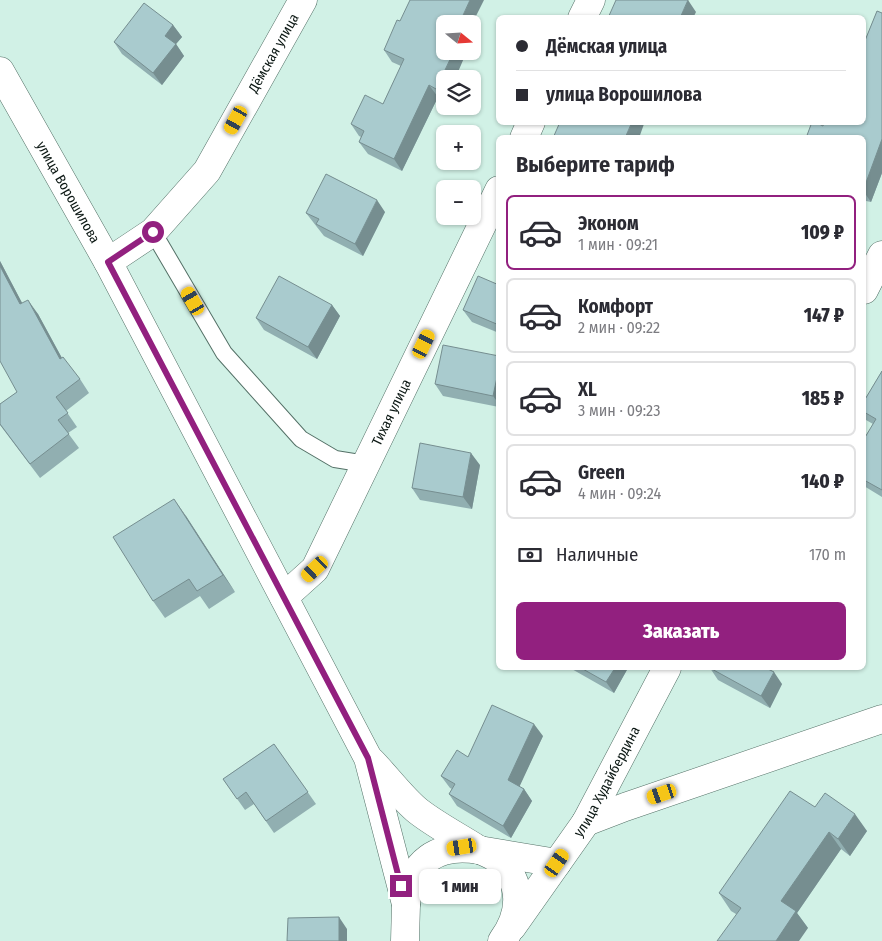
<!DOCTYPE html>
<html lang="ru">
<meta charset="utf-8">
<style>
:root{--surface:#fff;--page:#f2f2f3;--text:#2b2b33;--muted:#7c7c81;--line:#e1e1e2;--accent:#92207f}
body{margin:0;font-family:"Fira Sans Condensed",sans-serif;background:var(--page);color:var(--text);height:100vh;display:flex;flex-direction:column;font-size:19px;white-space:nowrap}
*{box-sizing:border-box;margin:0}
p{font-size:16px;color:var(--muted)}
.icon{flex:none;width:28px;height:28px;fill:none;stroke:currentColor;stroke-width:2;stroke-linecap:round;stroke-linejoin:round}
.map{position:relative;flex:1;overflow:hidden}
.details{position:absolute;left:496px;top:135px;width:370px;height:535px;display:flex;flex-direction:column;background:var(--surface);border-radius:8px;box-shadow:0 1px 4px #0004}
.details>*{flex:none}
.hud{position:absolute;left:496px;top:15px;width:370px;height:110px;border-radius:8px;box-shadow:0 1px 4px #0004;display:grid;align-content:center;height:110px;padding:0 20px;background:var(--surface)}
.needle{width:32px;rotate:108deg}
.tools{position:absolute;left:436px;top:15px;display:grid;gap:10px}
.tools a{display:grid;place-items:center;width:45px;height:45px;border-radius:8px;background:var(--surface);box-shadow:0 1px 4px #0004;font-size:25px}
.end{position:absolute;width:22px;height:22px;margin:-11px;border:6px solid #92207f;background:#fff;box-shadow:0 0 0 2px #fff}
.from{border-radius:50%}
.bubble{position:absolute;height:35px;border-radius:8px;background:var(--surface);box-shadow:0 1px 4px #0004;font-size:16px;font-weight:800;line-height:35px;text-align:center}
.car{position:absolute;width:15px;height:30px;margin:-15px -8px;border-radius:6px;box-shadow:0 0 4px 1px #0007;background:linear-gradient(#f5c518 24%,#345 0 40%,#f5c518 0 76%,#345 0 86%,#f5c518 0)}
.hud b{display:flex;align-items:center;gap:18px;height:48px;font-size:19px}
.hud b+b{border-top:1px solid var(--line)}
.hud i{width:12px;height:12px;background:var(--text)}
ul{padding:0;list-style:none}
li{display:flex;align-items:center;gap:15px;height:75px;margin:0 10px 8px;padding:0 10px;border:2px solid var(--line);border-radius:8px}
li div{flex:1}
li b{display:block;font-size:19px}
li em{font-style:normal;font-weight:800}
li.on{border-color:var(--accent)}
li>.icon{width:45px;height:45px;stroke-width:1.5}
h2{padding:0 20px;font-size:22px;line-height:60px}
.pay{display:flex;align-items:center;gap:12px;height:55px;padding:0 20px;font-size:19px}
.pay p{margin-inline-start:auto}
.button{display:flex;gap:10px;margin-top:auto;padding:10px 20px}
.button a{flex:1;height:58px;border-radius:8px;background:var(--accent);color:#fff;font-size:20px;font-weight:800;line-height:58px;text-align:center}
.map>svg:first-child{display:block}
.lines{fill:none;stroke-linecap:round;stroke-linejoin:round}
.service-casing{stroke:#547167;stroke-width:18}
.minor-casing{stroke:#547167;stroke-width:29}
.tertiary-casing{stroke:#547167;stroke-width:29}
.service{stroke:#fff;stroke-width:16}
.minor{stroke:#fff;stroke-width:28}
.tertiary{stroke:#fff;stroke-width:28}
.wall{fill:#91afb1}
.shaded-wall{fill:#768e90}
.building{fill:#a9cbce;stroke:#768e90}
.route{stroke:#92207f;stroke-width:6}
.labels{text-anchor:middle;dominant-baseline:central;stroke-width:4;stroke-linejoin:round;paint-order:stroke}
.street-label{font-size:14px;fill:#0b1713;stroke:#fff}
</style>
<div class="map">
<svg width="882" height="941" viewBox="0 0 882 941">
<rect width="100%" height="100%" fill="#d1f1e6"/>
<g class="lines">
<defs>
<path id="service" d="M153,232l71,121 77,86 34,20 31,5"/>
<g id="minor">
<path d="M582,18l9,-18"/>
<path d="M524,138l7,-16"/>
<path id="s1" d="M108,262l45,-30 54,-61 96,-171"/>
<path d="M864,290l18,-35"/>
<path id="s2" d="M284,597l31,-28 184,-379"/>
<path d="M586,822l39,-15 257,-88"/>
<path d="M479,850l78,13"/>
<path id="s3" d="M512,927l74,-105 81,-154"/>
</g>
<g id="tertiary">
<path id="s4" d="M0,71l108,191 260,496 38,146 -1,37"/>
<path d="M371,761c14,14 32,38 47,50 18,14 39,25 58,37 7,4 15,6 21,11 27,23 25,55 5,82"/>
<path d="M406,904c5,-43 31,-61 73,-54"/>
</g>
</defs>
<use href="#service" class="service-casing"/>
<use href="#minor" class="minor-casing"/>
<use href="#tertiary" class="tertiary-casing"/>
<use href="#service" class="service"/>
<use href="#minor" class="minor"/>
<use href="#tertiary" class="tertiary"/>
</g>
<path class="wall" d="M877,11l5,2v160l-11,29 -5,-1 -2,6v-69h-58l6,-16h3l8,4 1,-4h40v-79z
M173,25l9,12 -6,7 8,12 -22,29 -40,-31 -8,-12z
M384,50l76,1 4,7 -19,21v21l-7,-3 -36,74 -34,-17 -9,-12 2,-5 -2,-1 -8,-12 32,-20 18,-38 -9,-4z
M385,212l-22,44 -39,-20 -18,-23z
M0,261l22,42 16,11 24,44 18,21 9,14 -23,18 11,16 -9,6 11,15 -39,30 -40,-53v-21l17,-12z
M499,285v48l-27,-11 -9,-12z
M332,305l8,11 -23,43 -53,-29 -8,-12z
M499,356v51l-56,-11 -8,-12z
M882,371v126l-18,-11v-47l9,-15 -7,-4 -2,-4v-15z
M480,465l-8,44 -52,-9 -8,-12z
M186,516l49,76 -26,17 -9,-13 -35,22 -12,-17z
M570,668h58l-14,25z
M710,668l72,16 -12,24 -52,-28z
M543,736l-24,50 5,3 8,12 -21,37 -54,-32 -8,-12 3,-5 -2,-1 -9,-12 27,-19z
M274,744l42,60 -42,29 -20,-29 -9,6 -22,-31z
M815,807l52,24 -17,25 -9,-7 -44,64 11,15 -72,-14 -5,-3 -12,-18z"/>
<path class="shaded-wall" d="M470,0h14l-12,24h-13z
M688,0l8,12 -3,6h-13z
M173,25l9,12 -6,7 8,12 -22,29 -9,-12 12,-37z
M454,51h6l4,7 -9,21h-10v21l-9,-11z
M429,85l9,12 -36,74 -8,-12z
M632,122h11l1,2 -5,14h-14z
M882,139v34l-11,29 -7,-10v-4z
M864,197l2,4 -2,6z
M377,200l8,12 -22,44 -8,-12z
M0,261l30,57 -10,-14 -20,-38z
M28,300l10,14 32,59 -10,-14z
M332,305l8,11 -23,43 -9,-12z
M499,368v36l-6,-8z
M471,453l9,12 -8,44 -9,-12z
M174,499l12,17 49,76 -12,-17z
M615,668h13l-14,25 -8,-11z
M774,672l8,12 -12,24 -9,-12z
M534,724l9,12 -26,56 -9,-12z
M524,789l8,12 -21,37 -8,-12z
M855,814l12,17 -17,25 -12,-17z
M829,832l12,17 -44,64 11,15 -9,13h-23l5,-40z
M339,917l8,12v12h-8z"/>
<path class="building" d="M410,0h60l-11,24h-14v27h9l-18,38 -7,-4 -35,74 -35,-17 5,-11 -13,-7 14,-29 18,9 21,-45 -20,-9 13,-30 3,1z
M616,0h72l-8,18h-72z
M144,3l29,22 -8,11 11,8 -23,29 -39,-31z
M877,11l5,2v126l-18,49v-50h-58l6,-16h3l8,4 1,-4h40v-79z
M560,122h72l-7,16h-72z
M326,174l51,26 -22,44 -39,-20 3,-5 -13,-6z
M0,266l20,38 8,-4 32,59 3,-2 17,22 -24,18 12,16 -10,7 11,14 -39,30 -30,-40v-20l17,-12 -17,-31z
M279,276l53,29 -24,42 -52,-29z
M478,276l21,9v40l-36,-15z
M443,345l56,11v12l-6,28 -58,-12z
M882,371v119l-18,-10v-41l12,-20 -12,-7v-11z
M420,443l51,10 -8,44 -51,-9z
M174,499l49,76 -26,16 -8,-12 -36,22 -40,-64z
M581,668h34l-9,14z
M710,668h56l8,4 -13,24z
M492,705l42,19 -26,56 16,9 -21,37 -54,-32 6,-10 -14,-8 16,-26 11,7z
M274,744l34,48 -42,29 -20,-29 -9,7 -14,-20z
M790,791l25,16 10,-14 30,21 -17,25 -9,-7 -48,69 15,10 -20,30h-59l24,-33 -22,-15z
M339,917v24h-52l1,-23z"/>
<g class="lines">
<path class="route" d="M153,232l-45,30 260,496 33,128"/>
</g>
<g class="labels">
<g class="street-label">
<text stroke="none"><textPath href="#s1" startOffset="271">Дёмская улица</textPath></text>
<text stroke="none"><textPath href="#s4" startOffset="139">улица Ворошилова</textPath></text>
<text stroke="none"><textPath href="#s2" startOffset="216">Тихая улица</textPath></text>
<text stroke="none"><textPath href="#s3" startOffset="174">улица Худайбердина</textPath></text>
</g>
</g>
</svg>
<div class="tools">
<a><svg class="needle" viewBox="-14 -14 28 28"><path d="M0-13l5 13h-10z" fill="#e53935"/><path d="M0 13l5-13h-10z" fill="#7c7c81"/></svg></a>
<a><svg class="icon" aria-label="layers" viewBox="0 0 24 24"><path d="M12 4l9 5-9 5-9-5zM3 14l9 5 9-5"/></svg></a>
<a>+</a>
<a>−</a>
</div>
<i class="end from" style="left:153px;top:232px"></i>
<i class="end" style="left:401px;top:886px"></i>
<div class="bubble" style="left:419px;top:869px;width:82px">1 мин</div>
<i class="car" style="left:236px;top:120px;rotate:209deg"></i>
<i class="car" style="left:193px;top:301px;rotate:330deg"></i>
<i class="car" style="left:424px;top:344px;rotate:26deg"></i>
<i class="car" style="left:315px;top:569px;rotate:227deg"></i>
<i class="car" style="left:662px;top:794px;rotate:251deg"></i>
<i class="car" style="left:462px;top:847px;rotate:261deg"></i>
<i class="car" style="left:557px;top:863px;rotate:35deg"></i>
<div class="hud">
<b><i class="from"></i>Дёмская улица</b>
<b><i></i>улица Ворошилова</b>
</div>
<section class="details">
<h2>Выберите тариф</h2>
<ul>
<li class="on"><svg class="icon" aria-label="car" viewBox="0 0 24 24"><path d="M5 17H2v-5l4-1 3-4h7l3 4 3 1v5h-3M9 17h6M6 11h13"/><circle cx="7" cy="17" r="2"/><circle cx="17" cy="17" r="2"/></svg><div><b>Эконом</b><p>1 мин · 09:21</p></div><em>109 ₽</em></li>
<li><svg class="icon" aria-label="car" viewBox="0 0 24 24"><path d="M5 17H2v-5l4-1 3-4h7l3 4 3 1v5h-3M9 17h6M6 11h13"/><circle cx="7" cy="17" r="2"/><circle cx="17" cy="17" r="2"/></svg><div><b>Комфорт</b><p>2 мин · 09:22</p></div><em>147 ₽</em></li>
<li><svg class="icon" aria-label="car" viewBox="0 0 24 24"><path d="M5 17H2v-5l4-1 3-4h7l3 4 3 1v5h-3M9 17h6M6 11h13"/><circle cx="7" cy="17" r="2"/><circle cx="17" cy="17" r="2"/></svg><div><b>XL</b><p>3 мин · 09:23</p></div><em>185 ₽</em></li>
<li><svg class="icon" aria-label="car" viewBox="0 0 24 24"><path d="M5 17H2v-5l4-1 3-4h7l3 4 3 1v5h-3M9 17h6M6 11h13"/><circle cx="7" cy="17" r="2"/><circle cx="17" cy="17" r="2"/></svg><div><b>Green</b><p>4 мин · 09:24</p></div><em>140 ₽</em></li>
</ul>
<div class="pay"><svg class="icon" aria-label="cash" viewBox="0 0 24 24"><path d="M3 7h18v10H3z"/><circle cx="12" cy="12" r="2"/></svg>Наличные<p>170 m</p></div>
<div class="button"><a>Заказать</a></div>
</section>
</div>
